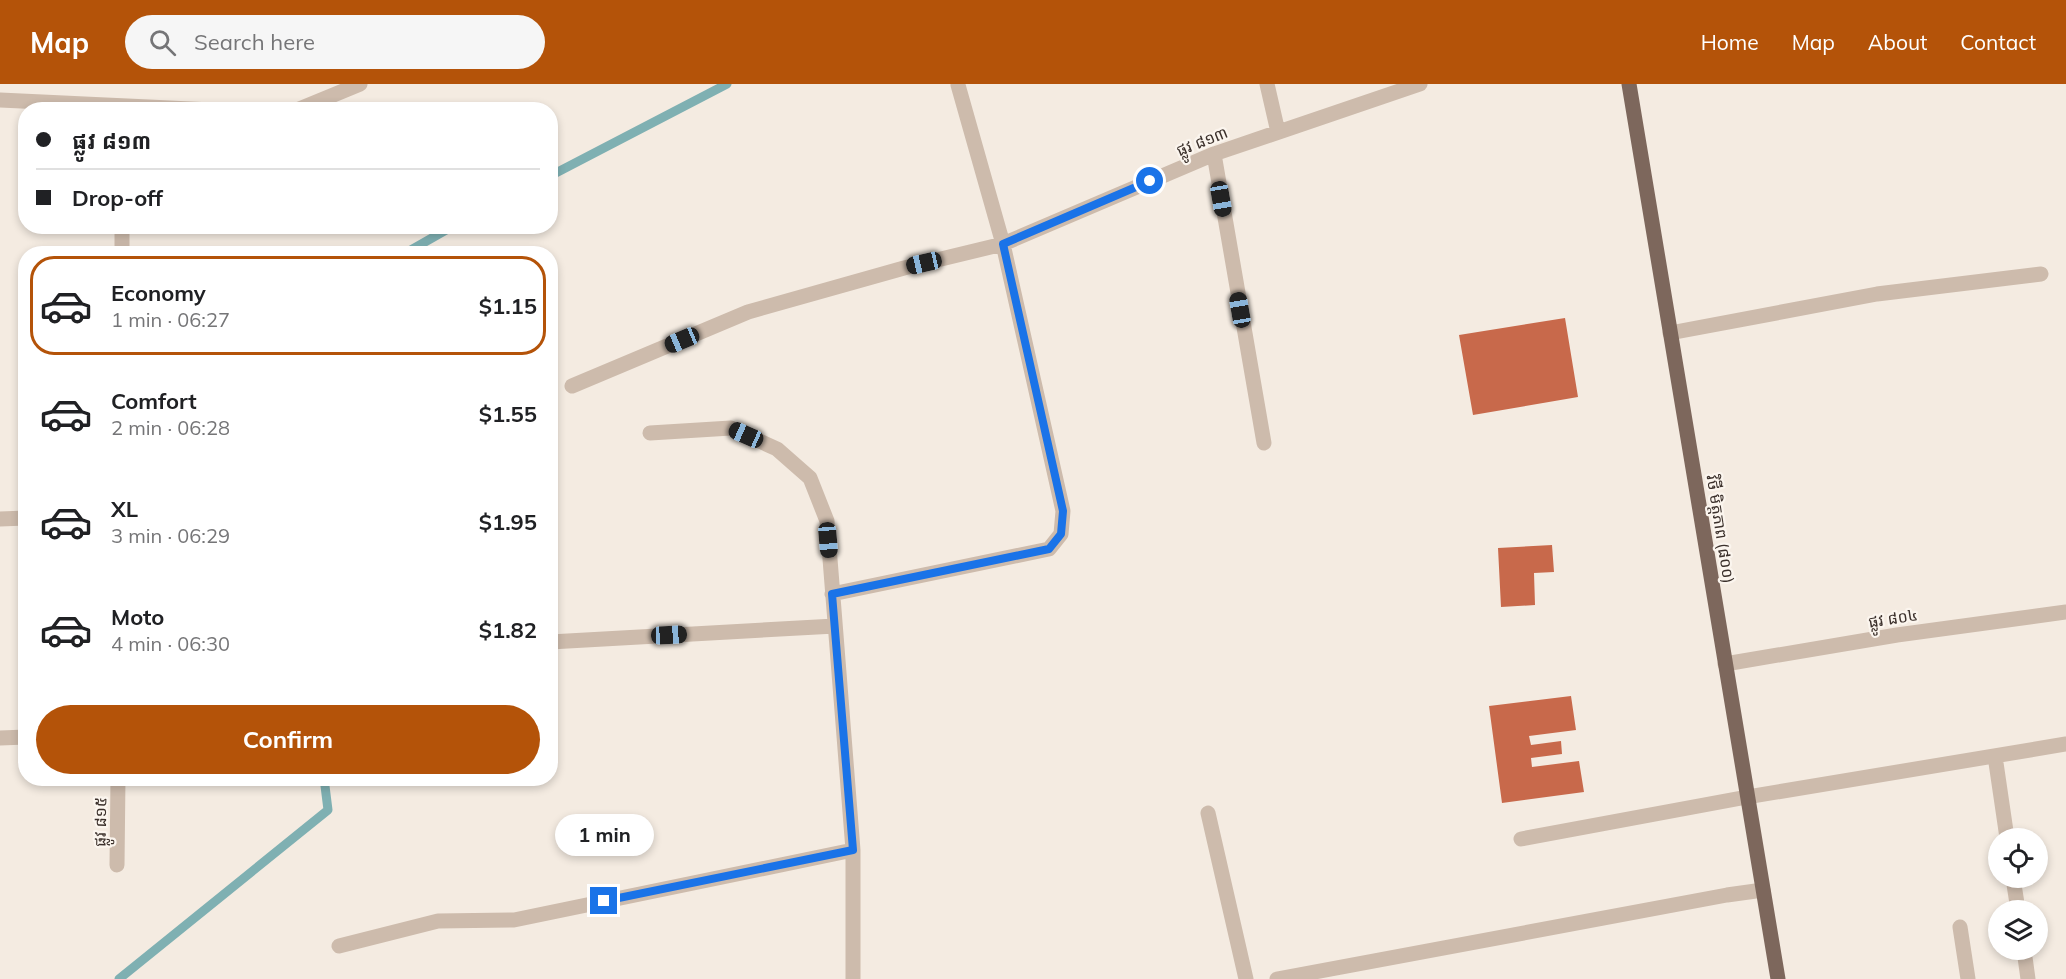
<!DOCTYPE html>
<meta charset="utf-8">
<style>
:root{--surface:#fff;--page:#f6f6f6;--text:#202124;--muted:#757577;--line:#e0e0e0;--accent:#b45309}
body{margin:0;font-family:Mulish,"Noto Sans Khmer",sans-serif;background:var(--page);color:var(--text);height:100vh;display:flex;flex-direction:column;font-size:22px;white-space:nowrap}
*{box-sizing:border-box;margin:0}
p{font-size:20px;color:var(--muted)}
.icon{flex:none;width:33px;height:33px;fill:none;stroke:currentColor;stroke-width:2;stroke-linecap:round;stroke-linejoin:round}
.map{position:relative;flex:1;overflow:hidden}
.sheet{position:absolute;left:18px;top:162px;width:540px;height:540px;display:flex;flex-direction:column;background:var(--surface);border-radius:24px;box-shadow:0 3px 9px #0003}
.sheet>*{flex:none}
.banner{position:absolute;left:18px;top:18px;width:540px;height:132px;border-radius:24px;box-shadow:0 3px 9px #0003;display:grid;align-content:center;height:132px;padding:0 18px;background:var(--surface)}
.tools{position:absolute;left:1988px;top:744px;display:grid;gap:12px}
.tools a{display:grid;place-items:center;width:60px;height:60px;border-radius:50%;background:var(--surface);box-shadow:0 3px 9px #0003;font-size:30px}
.end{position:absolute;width:27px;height:27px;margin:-14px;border:8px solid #1a73e8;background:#fff;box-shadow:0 0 0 3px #fff}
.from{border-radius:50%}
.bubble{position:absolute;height:42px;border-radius:21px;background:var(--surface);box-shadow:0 3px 9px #0003;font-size:20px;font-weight:700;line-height:42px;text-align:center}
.car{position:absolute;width:18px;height:36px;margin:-18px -9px;border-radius:8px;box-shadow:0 0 4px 2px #0007;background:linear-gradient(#222 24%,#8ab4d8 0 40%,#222 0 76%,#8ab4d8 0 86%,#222 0)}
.banner b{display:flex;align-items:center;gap:21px;height:57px;font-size:22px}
.banner b+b{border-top:2px solid var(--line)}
.banner i{width:15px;height:15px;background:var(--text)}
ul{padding:10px 0 0;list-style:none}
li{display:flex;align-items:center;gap:18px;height:99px;margin:0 12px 9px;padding:0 6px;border:3px solid transparent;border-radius:24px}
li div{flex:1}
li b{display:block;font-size:22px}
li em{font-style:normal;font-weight:700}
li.selected{border-color:var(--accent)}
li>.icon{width:54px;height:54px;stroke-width:1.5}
.cta{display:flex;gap:12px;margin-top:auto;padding:12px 18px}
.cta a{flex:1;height:69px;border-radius:36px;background:var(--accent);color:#fff;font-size:24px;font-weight:700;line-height:69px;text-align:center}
header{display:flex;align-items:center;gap:36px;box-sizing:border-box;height:84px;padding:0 30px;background:var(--accent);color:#fff}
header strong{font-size:28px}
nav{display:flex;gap:33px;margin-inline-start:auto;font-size:21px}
.search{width:420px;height:54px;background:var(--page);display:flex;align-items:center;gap:15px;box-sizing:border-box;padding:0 21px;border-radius:33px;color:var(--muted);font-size:22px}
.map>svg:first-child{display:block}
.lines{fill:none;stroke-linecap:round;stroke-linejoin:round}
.stream{stroke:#7fb0b2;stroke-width:9}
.building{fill:#c8694b}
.minor{stroke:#cdbbac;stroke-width:15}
.major{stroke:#7d675c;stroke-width:15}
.route{stroke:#1a73e8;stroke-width:8}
.labels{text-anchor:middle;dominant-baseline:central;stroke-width:4.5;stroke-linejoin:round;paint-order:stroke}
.street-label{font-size:16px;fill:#3b302b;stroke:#fbf5ee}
</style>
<header>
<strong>Map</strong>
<div class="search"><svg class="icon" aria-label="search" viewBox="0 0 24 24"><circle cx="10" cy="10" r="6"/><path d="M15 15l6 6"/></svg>Search here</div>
<nav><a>Home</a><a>Map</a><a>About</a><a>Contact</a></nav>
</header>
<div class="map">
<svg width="2066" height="895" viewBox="0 0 2066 895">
<rect width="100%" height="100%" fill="#f4ebe1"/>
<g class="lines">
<path class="stream" d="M550,92l177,-92
M404,170l49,-28
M119,895l209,-169 -4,-32"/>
</g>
<path class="building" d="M1565,234l13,79 -105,18 -14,-80z
M1552,461l2,27 -20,1 1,32 -34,2 -3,-59z
M1571,612l5,34 -47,6 2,9 30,-4 1,13 -31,4 1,9 47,-6 5,31 -82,11 -13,-97z"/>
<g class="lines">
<path class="minor" d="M1267,0l11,48
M0,16l212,10
M297,26l63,-26
M1214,70l50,289
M122,170v-28
M1670,249l207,-39 164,-20
M572,302l176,-74 156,-44 99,-24 211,-90 206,-70
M650,349l81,-5 46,21 33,29 17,43 26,329v129
M0,435l26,-1
M832,510l217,-45 12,-15 2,-23 -60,-267 -45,-159
M550,558l285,-16
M1725,580l172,-29 169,-23
M0,654l26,-1
M1995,672l12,82
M1208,729l38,166
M1521,755l226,-42 319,-53
M117,781l1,-87
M2013,794l5,32
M1960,843l8,52
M339,862l99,-25 76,-1 339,-70
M2024,866l4,29
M1277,895l450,-84 36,-5"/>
<path class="major" d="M1629,0l149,895"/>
</g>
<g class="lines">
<path class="route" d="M604,817l249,-51 -21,-256 217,-45 12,-15 2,-23 -60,-267 147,-63"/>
</g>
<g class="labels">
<g class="street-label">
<text transform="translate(1202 57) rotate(-22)">ផ្លូវ ៨១៣</text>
<text transform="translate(1721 445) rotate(81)">វិថី មិត្តភាព (៨០០)</text>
<text transform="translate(1893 534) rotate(-9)">ផ្លូវ ៨០៤</text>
<text transform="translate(100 738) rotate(-89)">ផ្លូវ ៨១៥</text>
</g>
</g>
</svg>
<div class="tools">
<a><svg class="icon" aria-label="locate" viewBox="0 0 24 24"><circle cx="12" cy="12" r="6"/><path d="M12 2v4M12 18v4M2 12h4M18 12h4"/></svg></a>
<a><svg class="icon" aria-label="layers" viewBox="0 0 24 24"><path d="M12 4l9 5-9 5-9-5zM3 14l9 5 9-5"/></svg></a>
</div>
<i class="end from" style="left:1150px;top:97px"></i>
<i class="end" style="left:604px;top:817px"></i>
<div class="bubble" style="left:555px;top:730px;width:99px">1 min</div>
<i class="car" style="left:1221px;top:115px;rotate:170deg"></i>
<i class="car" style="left:924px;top:179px;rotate:257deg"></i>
<i class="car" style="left:1240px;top:226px;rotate:350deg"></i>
<i class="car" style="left:682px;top:256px;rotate:247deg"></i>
<i class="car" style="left:746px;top:351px;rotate:294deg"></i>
<i class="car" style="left:828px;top:456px;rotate:175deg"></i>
<i class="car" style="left:669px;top:551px;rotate:87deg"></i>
<div class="banner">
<b><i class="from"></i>ផ្លូវ ៨១៣</b>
<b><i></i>Drop-off</b>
</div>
<section class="sheet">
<ul>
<li class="selected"><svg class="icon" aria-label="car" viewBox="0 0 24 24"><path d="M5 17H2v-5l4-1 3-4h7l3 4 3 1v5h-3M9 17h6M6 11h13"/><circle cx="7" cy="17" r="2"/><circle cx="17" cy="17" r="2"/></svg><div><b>Economy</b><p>1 min · 06:27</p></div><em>$1.15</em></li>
<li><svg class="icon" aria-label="car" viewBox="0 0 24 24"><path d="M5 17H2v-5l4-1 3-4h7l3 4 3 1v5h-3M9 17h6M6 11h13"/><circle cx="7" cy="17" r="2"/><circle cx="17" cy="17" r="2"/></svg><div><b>Comfort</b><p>2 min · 06:28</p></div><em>$1.55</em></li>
<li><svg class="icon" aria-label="car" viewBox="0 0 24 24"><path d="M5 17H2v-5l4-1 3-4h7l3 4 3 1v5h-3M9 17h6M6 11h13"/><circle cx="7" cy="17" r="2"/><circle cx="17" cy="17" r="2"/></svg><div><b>XL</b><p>3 min · 06:29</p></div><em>$1.95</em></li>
<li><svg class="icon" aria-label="car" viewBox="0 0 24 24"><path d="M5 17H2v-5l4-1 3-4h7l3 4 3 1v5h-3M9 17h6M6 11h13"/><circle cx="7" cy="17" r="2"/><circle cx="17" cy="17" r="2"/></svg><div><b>Moto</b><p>4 min · 06:30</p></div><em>$1.82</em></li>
</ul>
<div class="cta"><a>Confirm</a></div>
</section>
</div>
